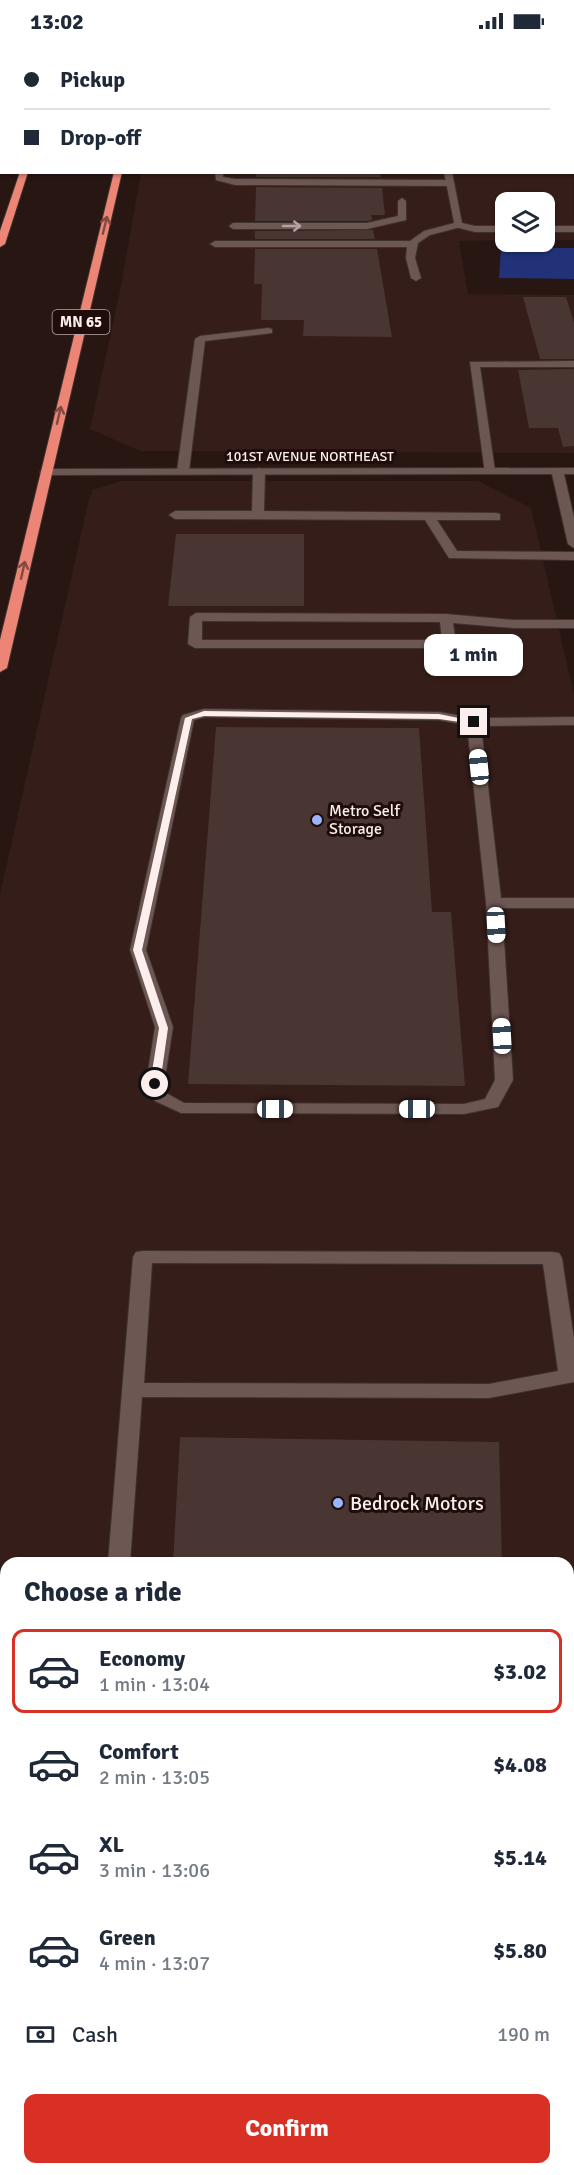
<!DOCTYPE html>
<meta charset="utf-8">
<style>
:root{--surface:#fff;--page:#f2f2f3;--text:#1f2937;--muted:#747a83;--line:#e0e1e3;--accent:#d93025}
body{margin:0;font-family:Signika,sans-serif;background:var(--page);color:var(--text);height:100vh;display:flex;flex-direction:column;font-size:22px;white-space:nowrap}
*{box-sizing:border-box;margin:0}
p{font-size:20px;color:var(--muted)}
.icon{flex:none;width:33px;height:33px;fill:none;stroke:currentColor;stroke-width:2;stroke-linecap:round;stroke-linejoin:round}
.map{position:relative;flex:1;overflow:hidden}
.drawer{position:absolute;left:0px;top:1515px;width:574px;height:618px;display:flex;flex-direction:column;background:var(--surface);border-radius:18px 18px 0 0;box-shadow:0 2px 4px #0004}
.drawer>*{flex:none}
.guide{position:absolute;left:0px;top:0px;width:574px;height:132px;box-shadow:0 2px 4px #0004;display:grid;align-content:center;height:132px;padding:0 24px;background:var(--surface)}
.buttons{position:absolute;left:495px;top:150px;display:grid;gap:12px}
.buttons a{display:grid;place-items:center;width:60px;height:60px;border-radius:12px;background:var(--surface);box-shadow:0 2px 4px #0004;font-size:30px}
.end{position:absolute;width:27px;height:27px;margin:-14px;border:8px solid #fbeeec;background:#111;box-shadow:0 0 0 3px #111}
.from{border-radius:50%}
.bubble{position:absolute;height:42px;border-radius:12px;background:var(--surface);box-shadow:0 2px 4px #0004;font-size:20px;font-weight:700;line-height:42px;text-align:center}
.car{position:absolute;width:18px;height:36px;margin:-18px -9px;border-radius:8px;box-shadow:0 0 4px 2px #0007;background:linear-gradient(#fff 24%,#345 0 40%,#fff 0 76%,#345 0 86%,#fff 0)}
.guide b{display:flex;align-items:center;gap:21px;height:57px;font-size:22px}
.guide b+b{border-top:2px solid var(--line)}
.guide i{width:15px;height:15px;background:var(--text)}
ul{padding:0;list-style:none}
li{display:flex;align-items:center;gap:18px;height:84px;margin:0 12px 9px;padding:0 12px;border:3px solid transparent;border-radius:12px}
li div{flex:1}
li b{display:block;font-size:22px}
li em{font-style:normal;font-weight:700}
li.on{border-color:var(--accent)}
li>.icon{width:54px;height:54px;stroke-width:1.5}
h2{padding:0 24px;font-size:27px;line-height:72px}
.pay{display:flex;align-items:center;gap:15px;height:66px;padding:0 24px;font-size:22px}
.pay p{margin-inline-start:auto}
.button{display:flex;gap:12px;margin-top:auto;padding:12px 24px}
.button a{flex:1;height:69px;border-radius:12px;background:var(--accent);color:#fff;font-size:24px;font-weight:700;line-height:69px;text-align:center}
.status{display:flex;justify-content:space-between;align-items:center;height:42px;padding:0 30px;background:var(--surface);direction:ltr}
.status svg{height:16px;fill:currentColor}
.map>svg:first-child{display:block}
.built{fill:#351d19}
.green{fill:#68120a}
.water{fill:#213278}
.building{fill:#493532}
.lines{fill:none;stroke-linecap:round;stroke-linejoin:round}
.lane-casing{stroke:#3e3231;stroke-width:2}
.street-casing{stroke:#3e3231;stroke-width:2}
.secondary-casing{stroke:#3e3231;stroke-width:2}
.highway-casing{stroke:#3e3231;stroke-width:2}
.lane{fill:#6d5753;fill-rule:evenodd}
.street{fill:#6d5753;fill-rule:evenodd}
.secondary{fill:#93655d;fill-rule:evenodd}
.highway{fill:#ec8575;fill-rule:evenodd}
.oneway{stroke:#854940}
.oneway2{stroke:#b4a2a0}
.route{fill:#fbeeec}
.poi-dot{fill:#9bb5fd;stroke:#1e0d0a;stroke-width:2}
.labels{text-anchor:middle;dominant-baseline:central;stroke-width:6;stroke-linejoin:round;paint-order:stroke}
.far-street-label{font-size:14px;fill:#fbeeec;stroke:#1e0d0a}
.shield{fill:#1e0d0a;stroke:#b9aaa8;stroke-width:1.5}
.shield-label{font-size:15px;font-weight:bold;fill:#fbeeec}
.poi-label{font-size:16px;fill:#fbeeec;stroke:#1e0d0a;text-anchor:start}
.near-poi-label{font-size:20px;fill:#fbeeec;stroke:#1e0d0a;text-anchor:start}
</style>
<div class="status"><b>13:02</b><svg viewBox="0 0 49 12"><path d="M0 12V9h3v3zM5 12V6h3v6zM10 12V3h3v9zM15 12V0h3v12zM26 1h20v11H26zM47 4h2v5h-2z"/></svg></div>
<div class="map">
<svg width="574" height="2133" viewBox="0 0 574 2133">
<rect width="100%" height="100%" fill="#281613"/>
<path class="built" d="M181,0h393v11l-1,-9z
M573,21l1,177h-29l-1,-38h-38l-1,38 -46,1 9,53 106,1v158l-434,-2 -50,-22 30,-138 21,-118 432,-1z
M121,439h357l53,27 43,187v1057l-6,-1v-188h-562v151h-6v-820l89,-395 4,-9z"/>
<path class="green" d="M568,1882h6v251h-574v-235l6,-1v230h562z"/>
<path class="water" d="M501,206h73v31l-75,-1z"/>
<path class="building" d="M256,130h124l1,5h-125z
M256,145l126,1 3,27h-14l1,5 -5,1h-112z
M373,188l2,9h-120v-8z
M255,207h122l15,88 -89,-1 1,-16h-43l1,-36h-8z
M523,255h43l8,26v36h-34z
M574,327v77l-11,1 -5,-19h-29l-11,-58z
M176,492h128v72h-136z
M216,685l203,1 13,184h19l14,174 -277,-2z
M180,1395l319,5 3,121h-329z"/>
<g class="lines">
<defs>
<path id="lane" d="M4,0h8l-8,2z
M247,0h123l-2,2z
M563,0h11v2h-9z
M0,15h2l-2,8z
M0,96h2v4h-2z
M215,130h8v5l12,2 215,1 4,3 -4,3 -215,-1 -19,-5z
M402,156l4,3v19l-39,9h-134l-4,-3 4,-3h134l31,-7v-15z
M458,180l4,3 -1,2 -31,8 -12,8 -3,15 6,20 -5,3 -5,-3 -5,-20 1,-11h-192l-5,-3 5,-3h195l14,-10z
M268,286l4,1v4l-67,8 -16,130 -2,2h-8l-2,-2 18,-132 5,-3z
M574,319v6h-94l15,104 -2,2h-8l-15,-111z
M259,426l6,3 -1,40 232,2 4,1v6h-63l20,31 117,1v8l-125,-2 -24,-38 -250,-1 -6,-4 6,-4h77l1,-40z
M196,571l250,1 68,6h60v8h-60l-61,-5 3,21 -7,4h-254l-7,-4 2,-27zM202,579l238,1 2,18h-240z
M204,667l235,3 35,6 100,-1v8l-93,1 20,172h73v10h-72l11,172 -15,27 -34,7 -283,-1 -26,-12 -9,-17 9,-57 -25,-77 51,-232 2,-3zM205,675l234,3 28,5 19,178 9,177 -10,19 -21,5 -280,-1 -16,-9 -4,-10 9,-57 -27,-77 48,-230z
M143,1209l409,1 7,1 3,5 12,81v43l-85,16 -347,-1 -12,166h-22l25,-306 3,-5zM152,1221l391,1 15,107 -69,13 -345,-1z
M574,1532v32l-6,2v-32z"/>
<path id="street" d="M438,0h8v2h-8z
M444,130h8l10,51 13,3h31v6h-31l-20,-5z
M544,184h30v6h-30z
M574,426v6h-10l10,44v30l-6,-4 -16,-70 -506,1 -6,-3 6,-3z"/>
<path id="secondary" d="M573,16h1v4h-1z
M574,1706v20l-6,1v-20z
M0,1741h6v20h-6z
M568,1747h6v22h-6z
M0,1820h6v22h-6z
M568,1823l6,2v22l-6,-2z"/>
<path id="highway" d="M64,0h8l-8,2z
M145,0h8l-8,2z
M20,130h8l-23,72 -5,3v-16z
M114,130h8l-115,496 -7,4v-32z"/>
</defs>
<use href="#lane" class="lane-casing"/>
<use href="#street" class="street-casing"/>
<use href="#secondary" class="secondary-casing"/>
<use href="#highway" class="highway-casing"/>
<use href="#lane" class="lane"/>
<use href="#street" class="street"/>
<use href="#secondary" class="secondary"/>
<use href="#highway" class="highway"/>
</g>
<defs><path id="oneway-shaft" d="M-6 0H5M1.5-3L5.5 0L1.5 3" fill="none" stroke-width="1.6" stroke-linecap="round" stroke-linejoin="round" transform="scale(1.5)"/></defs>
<g class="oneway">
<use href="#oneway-shaft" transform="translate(105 183) rotate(-76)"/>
<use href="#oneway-shaft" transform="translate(59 373) rotate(-77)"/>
<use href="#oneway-shaft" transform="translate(23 528) rotate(-77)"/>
</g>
<use class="oneway2" href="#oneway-shaft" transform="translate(292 184)"/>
<path class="route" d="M204,669l235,3 39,8 -4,2 -35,-5 -235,-3 -12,3 -50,231 26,78 -8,56 -5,2 -5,-2 9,-56 -26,-78 52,-232z"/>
<g class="poi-dot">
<circle cx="317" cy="778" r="6"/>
<circle cx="338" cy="1461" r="6"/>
</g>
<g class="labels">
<g class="far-street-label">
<text x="310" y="414">101ST AVENUE NORTHEAST</text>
</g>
<rect class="shield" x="52.5" y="268" width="57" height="24" rx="4.5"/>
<g class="shield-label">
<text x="81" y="280">MN 65</text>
</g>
<g class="poi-label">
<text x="329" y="769">Metro Self<tspan x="329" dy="18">Storage</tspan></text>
</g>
<g class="near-poi-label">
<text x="350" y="1461">Bedrock Motors</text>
</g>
</g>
</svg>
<div class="buttons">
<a><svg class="icon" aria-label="layers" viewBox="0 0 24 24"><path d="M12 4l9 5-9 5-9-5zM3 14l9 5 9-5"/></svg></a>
</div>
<i class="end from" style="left:155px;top:1042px"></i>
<i class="end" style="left:474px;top:680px"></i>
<div class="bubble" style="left:424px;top:592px;width:99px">1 min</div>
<i class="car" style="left:479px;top:725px;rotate:354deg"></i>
<i class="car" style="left:496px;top:883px;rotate:177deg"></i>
<i class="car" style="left:502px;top:994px;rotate:357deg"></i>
<i class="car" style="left:275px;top:1067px;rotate:90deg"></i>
<i class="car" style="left:417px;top:1067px;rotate:270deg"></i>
<div class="guide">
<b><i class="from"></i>Pickup</b>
<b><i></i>Drop-off</b>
</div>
<section class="drawer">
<h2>Choose a ride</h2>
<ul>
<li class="on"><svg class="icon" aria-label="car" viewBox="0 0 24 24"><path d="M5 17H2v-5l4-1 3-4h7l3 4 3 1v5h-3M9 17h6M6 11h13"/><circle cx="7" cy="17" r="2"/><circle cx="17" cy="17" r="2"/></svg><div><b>Economy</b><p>1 min · 13:04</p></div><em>$3.02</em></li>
<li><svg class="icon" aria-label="car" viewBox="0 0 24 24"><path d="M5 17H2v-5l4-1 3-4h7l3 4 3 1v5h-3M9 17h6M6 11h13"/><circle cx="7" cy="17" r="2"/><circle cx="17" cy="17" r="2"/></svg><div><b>Comfort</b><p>2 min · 13:05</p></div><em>$4.08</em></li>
<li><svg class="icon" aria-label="car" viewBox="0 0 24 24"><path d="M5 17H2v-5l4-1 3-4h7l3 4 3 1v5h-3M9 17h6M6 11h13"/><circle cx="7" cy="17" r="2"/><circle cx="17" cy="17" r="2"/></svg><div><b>XL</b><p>3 min · 13:06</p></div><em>$5.14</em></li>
<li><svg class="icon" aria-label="car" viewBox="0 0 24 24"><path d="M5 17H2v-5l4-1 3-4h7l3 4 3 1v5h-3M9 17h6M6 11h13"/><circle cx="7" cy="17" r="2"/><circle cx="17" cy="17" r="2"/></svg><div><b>Green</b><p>4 min · 13:07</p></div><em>$5.80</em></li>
</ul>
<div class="pay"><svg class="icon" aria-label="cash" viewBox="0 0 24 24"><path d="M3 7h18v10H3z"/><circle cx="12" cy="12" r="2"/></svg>Cash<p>190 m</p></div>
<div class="button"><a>Confirm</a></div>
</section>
</div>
